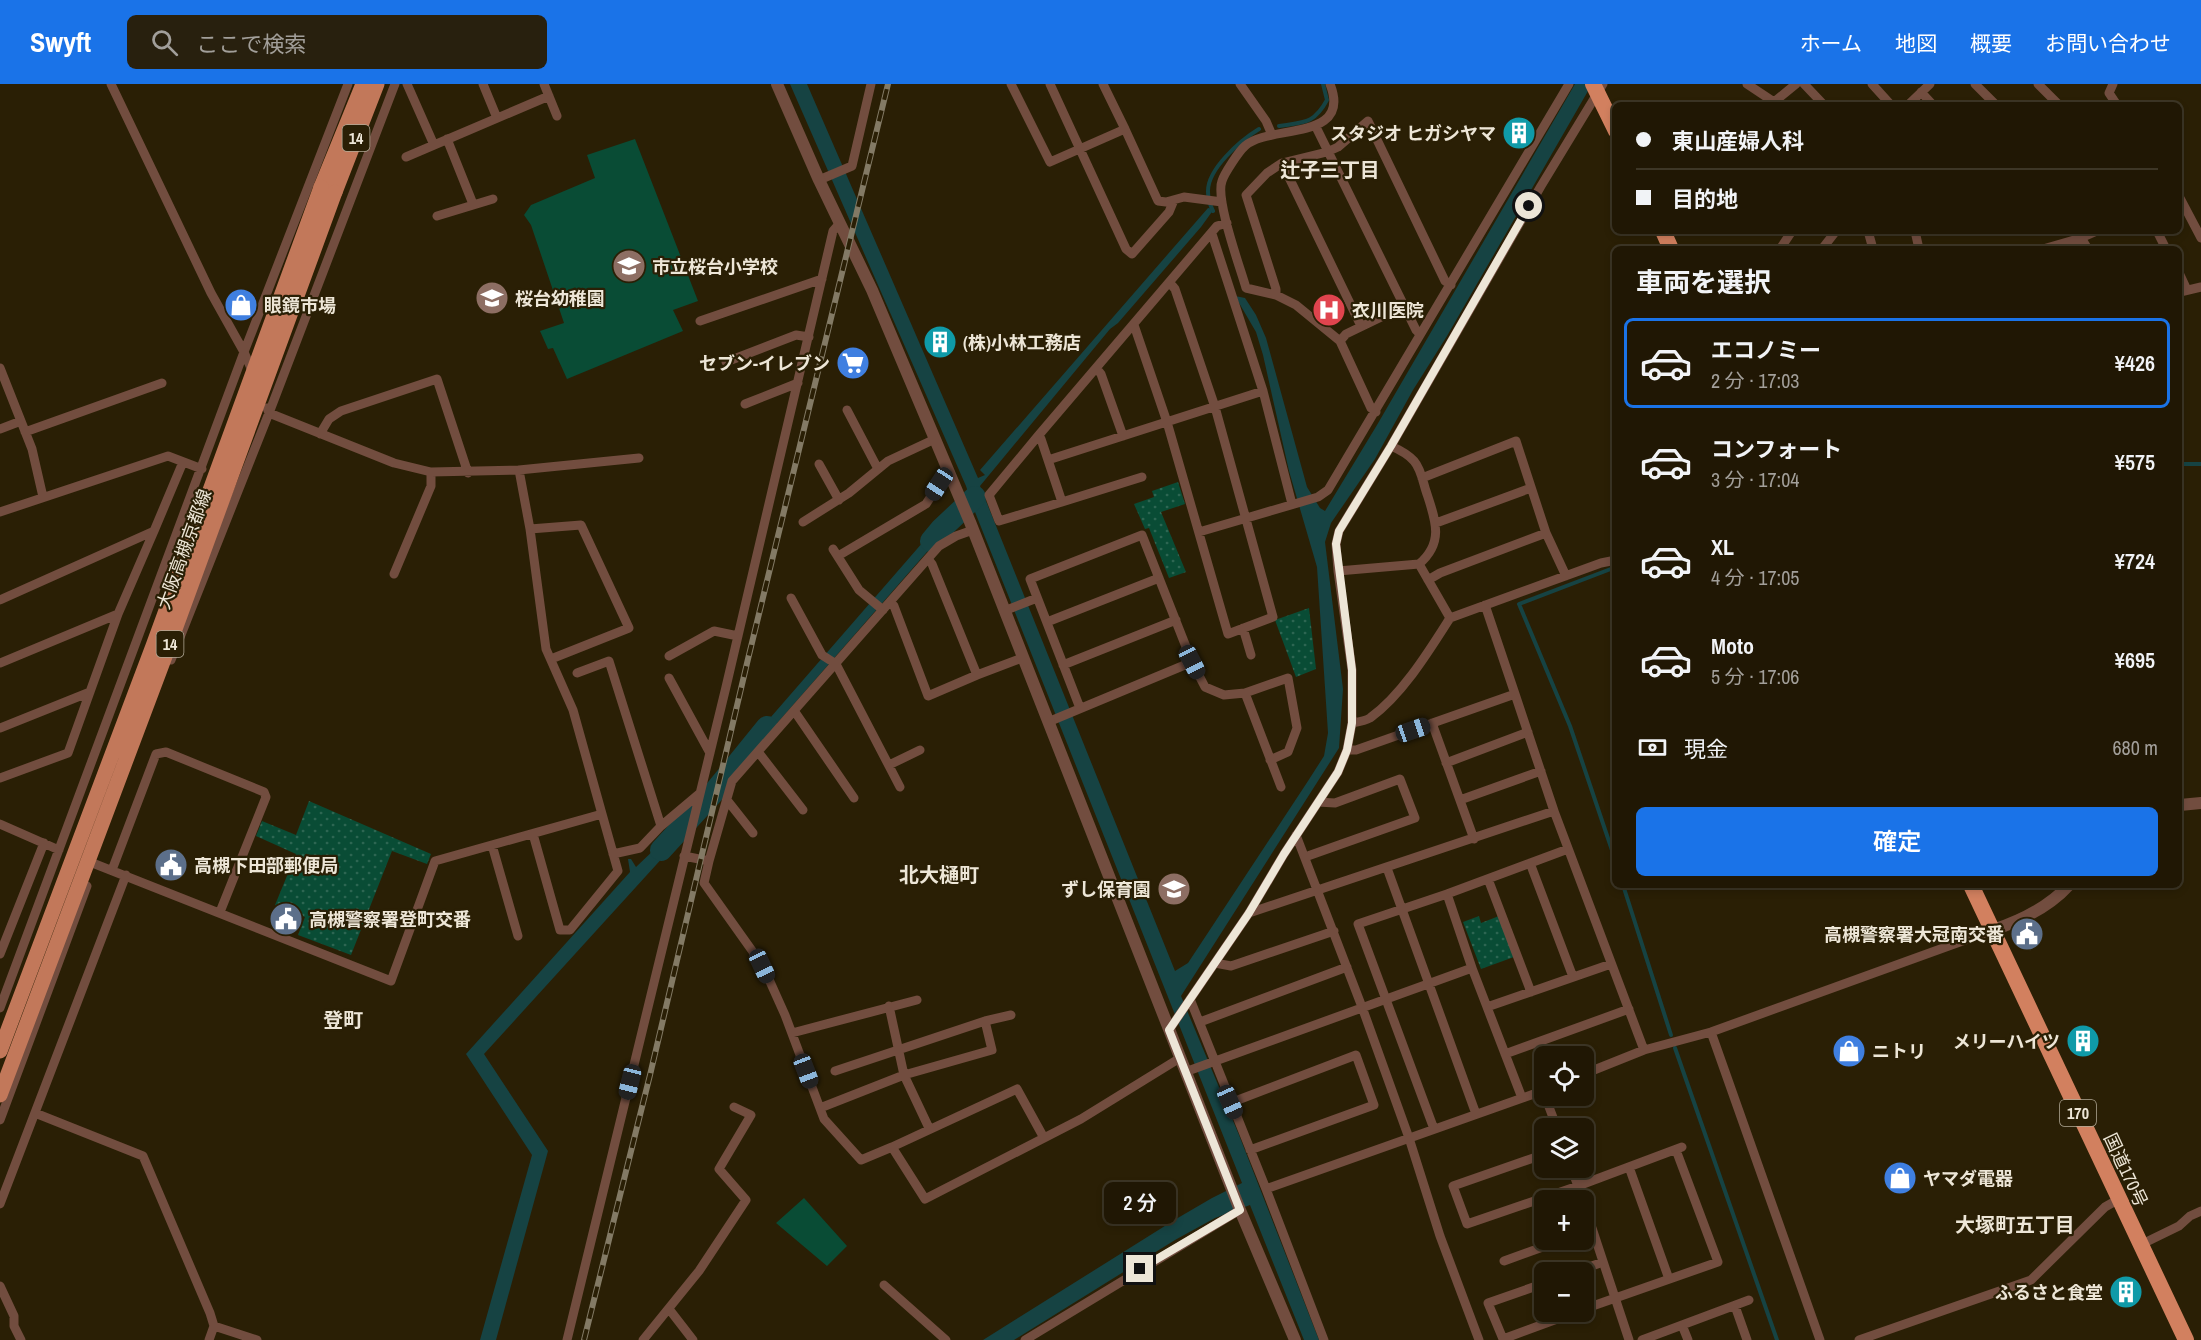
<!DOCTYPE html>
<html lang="ja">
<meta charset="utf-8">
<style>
:root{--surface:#201704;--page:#28200e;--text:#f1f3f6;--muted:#a29f9a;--line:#3d3626;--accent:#1a73e8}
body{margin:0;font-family:"Archivo Narrow","Noto Sans JP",sans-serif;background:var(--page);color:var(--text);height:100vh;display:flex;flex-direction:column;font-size:22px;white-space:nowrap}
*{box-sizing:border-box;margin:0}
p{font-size:20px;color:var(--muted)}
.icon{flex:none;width:33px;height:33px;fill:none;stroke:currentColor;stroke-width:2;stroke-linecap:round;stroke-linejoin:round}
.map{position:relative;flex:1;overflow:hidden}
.drawer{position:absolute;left:1612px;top:162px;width:570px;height:642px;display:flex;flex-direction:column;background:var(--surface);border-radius:9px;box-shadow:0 3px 9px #0003,0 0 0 2px var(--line)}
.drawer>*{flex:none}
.top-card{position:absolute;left:1612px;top:18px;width:570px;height:132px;border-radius:9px;box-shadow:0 3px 9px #0003,0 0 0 2px var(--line);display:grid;align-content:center;height:132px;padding:0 24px;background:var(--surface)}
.tools{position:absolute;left:1534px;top:962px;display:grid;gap:12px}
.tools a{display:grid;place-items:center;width:60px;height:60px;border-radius:9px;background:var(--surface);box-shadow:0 3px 9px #0003,0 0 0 2px var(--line);font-size:30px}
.end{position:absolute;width:27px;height:27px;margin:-14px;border:8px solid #ede6d7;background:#111;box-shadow:0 0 0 3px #111}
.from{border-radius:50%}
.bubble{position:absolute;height:42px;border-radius:9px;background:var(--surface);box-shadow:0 3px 9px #0003,0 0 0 2px var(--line);font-size:20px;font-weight:600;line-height:42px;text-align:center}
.car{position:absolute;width:18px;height:36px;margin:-18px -9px;border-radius:8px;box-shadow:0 0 4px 2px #0007;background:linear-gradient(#222 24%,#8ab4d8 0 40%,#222 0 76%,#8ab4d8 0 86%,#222 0)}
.top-card b{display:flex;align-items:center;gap:21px;height:57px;font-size:22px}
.top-card b+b{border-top:2px solid var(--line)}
.top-card i{width:15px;height:15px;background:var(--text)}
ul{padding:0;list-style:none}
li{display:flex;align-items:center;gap:18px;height:90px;margin:0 12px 9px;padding:0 12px;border:3px solid transparent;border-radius:9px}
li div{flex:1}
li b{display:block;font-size:22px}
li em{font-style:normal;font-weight:600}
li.active{border-color:var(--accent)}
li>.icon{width:54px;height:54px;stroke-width:1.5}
h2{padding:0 24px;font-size:27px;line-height:72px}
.pay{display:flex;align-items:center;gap:15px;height:66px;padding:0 24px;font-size:22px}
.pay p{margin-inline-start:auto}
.button{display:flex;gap:12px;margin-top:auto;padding:12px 24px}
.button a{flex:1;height:69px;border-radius:9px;background:var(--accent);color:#fff;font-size:24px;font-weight:600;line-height:69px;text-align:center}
header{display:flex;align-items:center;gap:36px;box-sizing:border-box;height:84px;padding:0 30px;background:var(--accent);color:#fff}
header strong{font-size:28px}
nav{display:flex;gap:33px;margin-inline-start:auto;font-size:21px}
.search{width:420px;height:54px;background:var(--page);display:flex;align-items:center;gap:15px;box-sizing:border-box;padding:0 21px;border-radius:9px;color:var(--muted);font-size:22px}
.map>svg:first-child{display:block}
.park{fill:url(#park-dots)}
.garden{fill:#094c35}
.water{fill:#164343}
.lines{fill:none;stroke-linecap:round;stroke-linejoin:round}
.stream{stroke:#164343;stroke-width:4}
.river{stroke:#164343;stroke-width:22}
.minor{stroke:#724d3f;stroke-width:9}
.tertiary{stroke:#724d3f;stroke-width:12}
.primary{stroke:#c2785a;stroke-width:15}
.trunk{stroke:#d2805f;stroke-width:16}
.rail-casing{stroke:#837a65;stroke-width:6}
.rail{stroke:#2a1f05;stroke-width:4;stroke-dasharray:11;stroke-linecap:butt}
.primary-bridge{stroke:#c2785a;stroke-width:15}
.route{stroke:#ede6d7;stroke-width:8}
.labels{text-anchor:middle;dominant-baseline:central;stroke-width:4.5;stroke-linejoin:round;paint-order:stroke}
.shield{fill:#2a1f05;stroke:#b2aa98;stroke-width:1.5}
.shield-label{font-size:16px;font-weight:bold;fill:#ede6d7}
.poi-label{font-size:18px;font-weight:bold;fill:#ede6d7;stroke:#2a1f05;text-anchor:start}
.street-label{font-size:18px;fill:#ede6d7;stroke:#2a1f05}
.neighbourhood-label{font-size:20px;font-weight:bold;fill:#ede6d7;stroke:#2a1f05}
</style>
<header>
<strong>Swyft</strong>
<div class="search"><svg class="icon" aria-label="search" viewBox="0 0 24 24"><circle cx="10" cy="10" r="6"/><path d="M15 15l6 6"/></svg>ここで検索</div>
<nav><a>ホーム</a><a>地図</a><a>概要</a><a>お問い合わせ</a></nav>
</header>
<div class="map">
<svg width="2201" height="1256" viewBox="0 0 2201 1256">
<defs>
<pattern id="park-dots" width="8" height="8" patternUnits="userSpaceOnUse" patternTransform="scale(1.5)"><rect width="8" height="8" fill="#094c35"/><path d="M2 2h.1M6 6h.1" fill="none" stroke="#2d6652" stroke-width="1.8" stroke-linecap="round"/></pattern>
</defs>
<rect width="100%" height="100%" fill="#2a1f05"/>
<path class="park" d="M1178,398l7,22 -24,8 25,60 -17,6 -20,-50 -4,1 -11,-25 20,-7 -2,-6z
M1309,524l7,61 -20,8 -21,-57z
M309,717l122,53 -4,10 -35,-13 -41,104 -53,-20 7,-18 -30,-12 21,-51 -40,-18 6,-15 34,14z
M1479,832l2,7 18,-7 15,41 -33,12 -18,-47z"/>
<path class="garden" d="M635,55l63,162 -25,9 10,21 -116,48 -14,-31 -5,1 -8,-18 24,-8 -33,-98 -7,-10 7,-10 64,-27 -8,-23z
M804,1114l43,48 -20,20 -51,-43z"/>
<path class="water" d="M790,0h17l171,394 7,-3 -5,-5 228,-262 6,1 -13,18 -83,96 -8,6 -130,157 195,485 13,-8 120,-182 16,-25 4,-23 -11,-166 -28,-96 -26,-116 -7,-23 -21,-36 10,2 11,17 10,23 41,149 13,21 5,3 52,-86 198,-341h17l-145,252 -34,54 -38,69 -44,64 -6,19 18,147 -4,59 -158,248 58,139 80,205h-15l-54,-135 -35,13 -40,22 -161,100h-31l193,-121 36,-21 30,-15 -269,-676 -7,-21z
M950,427l4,10 -203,232 -8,-4z
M682,739l-6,20 -192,211 64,97 -52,189h-16l52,-185 -66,-101 164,-182 -2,-13h3l5,8 20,-19 2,1z"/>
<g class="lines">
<path class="stream" d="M1279,42c25,-4 35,-2 48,-26l-4,-16
M1213,127c-3,-6 -5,-13 -5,-19 -1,-23 33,-52 51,-63
M2180,380h21
M1616,483l-97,37 51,122 46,136
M1623,801l48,150
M1675,964l102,292"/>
<path class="river" d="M931,457l10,-12 34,-32
M661,766l54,-59 52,-64"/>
<path class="minor" d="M111,0l100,209 33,59 9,21
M407,0l27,61
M483,0l14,34
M544,0l13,32
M1011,0l39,78 75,-33 33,72 8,1 18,-5 38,5
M1050,0l76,165 6,5 37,-42 5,-12
M1103,0l22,45
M1240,0l26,37 6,14
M1330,0c23,58 -61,40 -85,62 -6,5 -21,28 -23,35 -7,18 18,86 24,107l30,7 20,10 44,36 31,67 5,4
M1747,0l27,18 22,-18
M1804,0l20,21
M1872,0l19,21
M1975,0l21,21
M2038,0l21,21
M2113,0l-4,9 8,12
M1921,8l12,13
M1908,21l22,-21
M1316,43l100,203 4,4
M447,55l26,65
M406,73l143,-61
M1282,79l79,163
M819,96l33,-14 19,-82
M2180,114l21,40
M437,132l56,-17
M1868,147l5,18
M1915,147l4,18
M2077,147l11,18
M2157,147l9,18
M1212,150l51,157 29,113
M1780,165l12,-18
M1822,165l14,-18
M2043,165l38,-11 16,-7
M2180,191l7,15
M2180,208l21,-5
M1276,211v-6l-30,-94 21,-22 15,-10 45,-11 11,-5 30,-26 77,160 6,4
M700,237l122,-42
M1134,241l33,97 61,212 45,-17 -58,-210 -40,-118 -5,-6
M1340,257l6,-7 58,-28
M726,278l70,-27 13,2
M0,284l32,81 11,48
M1097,285l4,5 22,62
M745,320l53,-21
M267,324l2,5 125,50 37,9 88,-2 120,-12
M847,326l31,59
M0,345l21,-8
M25,348l137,-49
M320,350l9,-15 12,-8 96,-32 31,94
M1038,352l3,3 21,63 -63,19 -10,-26 49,-59 179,-210 10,-3
M1048,376l215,-69
M819,380l20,36
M1422,394l94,-37 30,92
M1062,418l80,-25
M0,428l168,-56 34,13
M803,438l46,-29 39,-32 47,-22
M1436,439l95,-35
M530,445l51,-4 48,103 -78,31
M1199,448l119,-35 10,-7 241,-406
M833,465l26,41 24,20
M838,472l88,-52 13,-20 12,-5
M1338,487l81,-7c26,-22 16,-45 7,-73 -3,-9 -5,-22 -12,-30 -6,-7 -14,-11 -23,-15
M394,490l37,-88v-14
M1428,496l12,-7 106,-40 20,43
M791,514l31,57 14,9 64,123
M0,516l154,-69 29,-69
M890,518l4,4 34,90 49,-21 -45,-111 -4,-5
M1004,527l33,-13
M1450,534l151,-55 15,-3
M1047,538l112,-44
M1243,544l8,27
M669,572l45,-25 24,5
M171,576l98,-247 126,-329
M1192,578l13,25 19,8 21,-2 43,-15 9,50 -9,24 -18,8
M0,579l118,-49 36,-83
M1063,581l113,-45
M577,589l32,-12 52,165
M977,591l45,-17
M669,594l41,75
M1245,609l36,94
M1515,610l39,117 90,239
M795,628l59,86
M1048,638l144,-60 -50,-127 -112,44 50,129
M1352,639c6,-1 13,-2 18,-5 32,-23 59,-67 80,-100l-31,-54
M1432,639l42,116
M0,644l90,-36
M1347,666h9l159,-56 -30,-89
M759,669l44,57
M1446,679l82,-31
M889,681l31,-15
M0,694l68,-25 50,-139
M727,716l26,33
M1460,716l81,-29
M0,740l59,26
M533,750l27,96h10l48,-59 -16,-57
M1296,751l66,172 47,131 31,98 39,104
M492,761l26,91
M613,770l27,-6 21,-22 38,-32
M684,772l25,5 23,-80 207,-235 17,-10 17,-6
M1305,773l110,-39 -15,-39 -65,24 -17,-1
M709,777l-5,22 59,83 22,49 39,104 37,41 31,-13 33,52 156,-80 99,-61
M1530,779l43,114
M95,780l296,117 44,-120 167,-47 -29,-104 -27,-61 -16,-120 -11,-59
M1387,784l89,246
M112,786l44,-116 10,-2 98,40 2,5 -46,115
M1488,795l43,113
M1447,810l121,-45
M1249,829l305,-102
M0,870l44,-111
M1215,879l16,3 103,-35
M1190,915l76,190 58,151
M889,922l15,69 25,53
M1487,923l35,91
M0,924l244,-656 104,-268
M1200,938l147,-55
M1169,946l80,-117 35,-59 54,-82 9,-22 5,-27v-53l-14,-99 -2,-27 3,-13 52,-85 150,-260 62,-102
M1711,948l109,308
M792,949l125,-33
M1505,970l124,-45
M835,987l150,-50
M1185,988l287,-104 15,39 124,-43
M1584,990l60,-24 67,-18 282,-102
M1543,1007l14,37
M1230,1019l126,-48 18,50 -124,45
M820,1024l84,-33 88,-25 -7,-29 26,-6
M35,1029l108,43 67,157 4,13 -5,14
M0,1036l87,-234
M1434,1045l-76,-205 89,-30 25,74
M892,1063l125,-58 27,49
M1545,1070l-92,32 14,38 111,-38 104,-39
M1571,1083l12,33
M1629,1083l40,112
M1266,1105l279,-99
M0,1120l126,-329
M1584,1120l45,136
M2140,1161l39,-19 11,-10 11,-5
M1504,1177l61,-22
M1575,1188l28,-10
M1545,1199l-57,20 15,36 76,-28
M884,1201l62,55
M0,1202l14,30v10l7,14
M1735,1222l12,34
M669,1225l24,31
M1584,1225l134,-47 -42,-112
M1682,1241l6,15
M214,1242l43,14
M567,1256l159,-653 107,-456 7,-8
M643,1256l56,-69 47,-71 -27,-31 32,-54 -17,-8
M1025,1256l215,-130
M1642,1256l107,-40
M1859,1256l172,-60 74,-73 14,-8"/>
<path class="tertiary" d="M777,0l42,96 53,110 98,232 270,688 55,130
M2180,721l21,-2
M1993,846c27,-9 56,-23 76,-45"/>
<path class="primary" d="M321,103l42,-103
M335,108l42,-108"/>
<path class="trunk" d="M1593,0l23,47
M1663,147l8,18
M1971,801l215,455"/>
<defs>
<path id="rail" d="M584,1256l66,-265 98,-416 140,-575"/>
</defs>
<use href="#rail" class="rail-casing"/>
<use href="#rail" class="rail"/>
<path class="primary-bridge" d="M0,967l153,-405 168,-459
M0,1011l167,-444 168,-459"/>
</g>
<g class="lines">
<path class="route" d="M1140,1185l100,-59 -71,-180 80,-117 35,-59 54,-82 9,-22 5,-27v-53l-16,-126 3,-13 52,-85 138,-240"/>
</g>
<defs>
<symbol id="building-disc" viewBox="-11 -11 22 22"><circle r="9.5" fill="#0f9aa8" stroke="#2a1f05"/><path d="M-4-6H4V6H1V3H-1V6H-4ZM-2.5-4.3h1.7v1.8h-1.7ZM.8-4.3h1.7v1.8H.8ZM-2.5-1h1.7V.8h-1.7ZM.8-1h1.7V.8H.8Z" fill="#fff"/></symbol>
<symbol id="school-disc" viewBox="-11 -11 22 22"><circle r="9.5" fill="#8d6e63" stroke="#2a1f05"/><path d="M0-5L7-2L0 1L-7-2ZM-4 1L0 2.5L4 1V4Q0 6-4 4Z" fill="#fff"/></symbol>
<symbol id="shop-disc" viewBox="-11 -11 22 22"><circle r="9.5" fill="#3f7fe0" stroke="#2a1f05"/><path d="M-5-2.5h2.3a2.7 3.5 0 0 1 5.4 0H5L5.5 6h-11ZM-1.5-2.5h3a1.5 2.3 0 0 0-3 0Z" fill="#fff"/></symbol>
<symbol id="hospital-disc" viewBox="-11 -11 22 22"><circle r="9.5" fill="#e0444e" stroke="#2a1f05"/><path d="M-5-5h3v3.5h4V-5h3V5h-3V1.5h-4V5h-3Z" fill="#fff"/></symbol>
<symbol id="supermarket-disc" viewBox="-11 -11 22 22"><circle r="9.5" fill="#3f7fe0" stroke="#2a1f05"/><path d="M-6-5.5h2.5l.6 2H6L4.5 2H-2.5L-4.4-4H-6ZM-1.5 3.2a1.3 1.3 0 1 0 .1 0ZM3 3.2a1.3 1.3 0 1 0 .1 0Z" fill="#fff"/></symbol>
<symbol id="civic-disc" viewBox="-11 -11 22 22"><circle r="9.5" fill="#5c6f8a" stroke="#2a1f05"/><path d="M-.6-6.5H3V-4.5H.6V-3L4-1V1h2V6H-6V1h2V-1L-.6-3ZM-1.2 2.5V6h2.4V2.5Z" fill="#fff"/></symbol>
</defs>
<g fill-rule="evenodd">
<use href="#building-disc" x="1500" y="30" width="38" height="38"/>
<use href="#school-disc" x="610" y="163" width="38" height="38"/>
<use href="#school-disc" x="473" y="195" width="38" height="38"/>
<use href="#shop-disc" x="222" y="202" width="38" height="38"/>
<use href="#hospital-disc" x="1310" y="207" width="38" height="38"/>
<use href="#building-disc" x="921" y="239" width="38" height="38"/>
<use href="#supermarket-disc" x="834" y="260" width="38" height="38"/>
<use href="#civic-disc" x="152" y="762" width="38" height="38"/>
<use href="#school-disc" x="1155" y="786" width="38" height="38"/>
<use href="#civic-disc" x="267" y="816" width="38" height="38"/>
<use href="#civic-disc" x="2008" y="831" width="38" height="38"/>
<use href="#building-disc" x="2064" y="938" width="38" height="38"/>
<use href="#shop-disc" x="1830" y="948" width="38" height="38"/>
<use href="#shop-disc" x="1881" y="1075" width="38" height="38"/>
<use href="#building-disc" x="2107" y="1189" width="38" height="38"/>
</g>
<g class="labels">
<g class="shield">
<rect x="342.5" y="41" width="27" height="26" rx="4.5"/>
<rect x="156.5" y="547" width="27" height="26" rx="4.5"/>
<rect x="2060" y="1016" width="36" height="26" rx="4.5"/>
</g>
<g class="shield-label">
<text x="356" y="54">14</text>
<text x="170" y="560">14</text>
<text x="2078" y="1029">170</text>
</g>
<g class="poi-label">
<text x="1496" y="49" text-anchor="end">スタジオ ヒガシヤマ</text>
<text x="652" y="182">市立桜台小学校</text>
<text x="515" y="214">桜台幼稚園</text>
<text x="264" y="221">眼鏡市場</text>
<text x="1352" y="226">衣川医院</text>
<text x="963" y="258">(株)小林工務店</text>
<text x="830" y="279" text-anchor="end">セブン-イレブン</text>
<text x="194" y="781">高槻下田部郵便局</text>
<text x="1151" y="805" text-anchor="end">ずし保育園</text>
<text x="309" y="835">高槻警察署登町交番</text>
<text x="2004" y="850" text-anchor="end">高槻警察署大冠南交番</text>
<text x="2060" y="957" text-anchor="end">メリーハイツ</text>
<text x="1872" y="967">ニトリ</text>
<text x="1923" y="1094">ヤマダ電器</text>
<text x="2103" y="1208" text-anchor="end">ふるさと食堂</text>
</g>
<g class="street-label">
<text transform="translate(184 465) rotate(-70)">大阪高槻京都線</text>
<text transform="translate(2126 1086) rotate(65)">国道170号</text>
</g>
<g class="neighbourhood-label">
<text x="1330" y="85">辻子三丁目</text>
<text x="939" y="790">北大樋町</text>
<text x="343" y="935">登町</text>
<text x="2015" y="1140">大塚町五丁目</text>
</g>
</g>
</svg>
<div class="tools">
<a><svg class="icon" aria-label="locate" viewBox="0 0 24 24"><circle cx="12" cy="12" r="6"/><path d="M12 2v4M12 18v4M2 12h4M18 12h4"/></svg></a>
<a><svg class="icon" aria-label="layers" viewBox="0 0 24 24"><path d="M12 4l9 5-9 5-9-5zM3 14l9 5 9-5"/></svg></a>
<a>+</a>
<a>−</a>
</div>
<i class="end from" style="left:1529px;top:122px"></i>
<i class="end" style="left:1140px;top:1185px"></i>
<div class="bubble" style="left:1104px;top:1098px;width:72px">2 分</div>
<i class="car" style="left:939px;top:400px;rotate:213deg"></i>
<i class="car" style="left:1192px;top:578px;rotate:153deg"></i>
<i class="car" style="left:1413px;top:646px;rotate:71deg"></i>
<i class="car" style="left:762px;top:882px;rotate:155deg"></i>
<i class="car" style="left:806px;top:987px;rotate:159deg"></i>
<i class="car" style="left:630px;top:998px;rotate:194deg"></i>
<i class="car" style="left:1230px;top:1018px;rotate:156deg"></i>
<div class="top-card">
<b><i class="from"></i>東山産婦人科</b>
<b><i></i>目的地</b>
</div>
<section class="drawer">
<h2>車両を選択</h2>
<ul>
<li class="active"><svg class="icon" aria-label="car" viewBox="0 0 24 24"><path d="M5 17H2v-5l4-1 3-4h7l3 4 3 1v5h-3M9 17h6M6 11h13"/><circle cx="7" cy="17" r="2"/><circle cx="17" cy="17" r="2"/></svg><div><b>エコノミー</b><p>2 分 · 17:03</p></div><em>¥426</em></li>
<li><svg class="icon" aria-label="car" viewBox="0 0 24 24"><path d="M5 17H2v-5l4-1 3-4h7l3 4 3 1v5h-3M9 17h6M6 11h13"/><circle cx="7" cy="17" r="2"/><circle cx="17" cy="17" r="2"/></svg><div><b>コンフォート</b><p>3 分 · 17:04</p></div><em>¥575</em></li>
<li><svg class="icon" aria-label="car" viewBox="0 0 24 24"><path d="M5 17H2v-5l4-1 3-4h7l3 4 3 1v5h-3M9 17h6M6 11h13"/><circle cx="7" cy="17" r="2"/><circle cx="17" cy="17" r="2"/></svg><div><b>XL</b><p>4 分 · 17:05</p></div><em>¥724</em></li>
<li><svg class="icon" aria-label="car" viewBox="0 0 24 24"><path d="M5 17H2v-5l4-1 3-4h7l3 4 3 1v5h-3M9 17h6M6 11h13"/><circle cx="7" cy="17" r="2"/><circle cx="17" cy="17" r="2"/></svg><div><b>Moto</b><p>5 分 · 17:06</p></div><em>¥695</em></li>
</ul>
<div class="pay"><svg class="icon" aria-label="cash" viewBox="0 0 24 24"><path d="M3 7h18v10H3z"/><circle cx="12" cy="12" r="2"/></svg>現金<p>680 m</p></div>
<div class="button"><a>確定</a></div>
</section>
</div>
